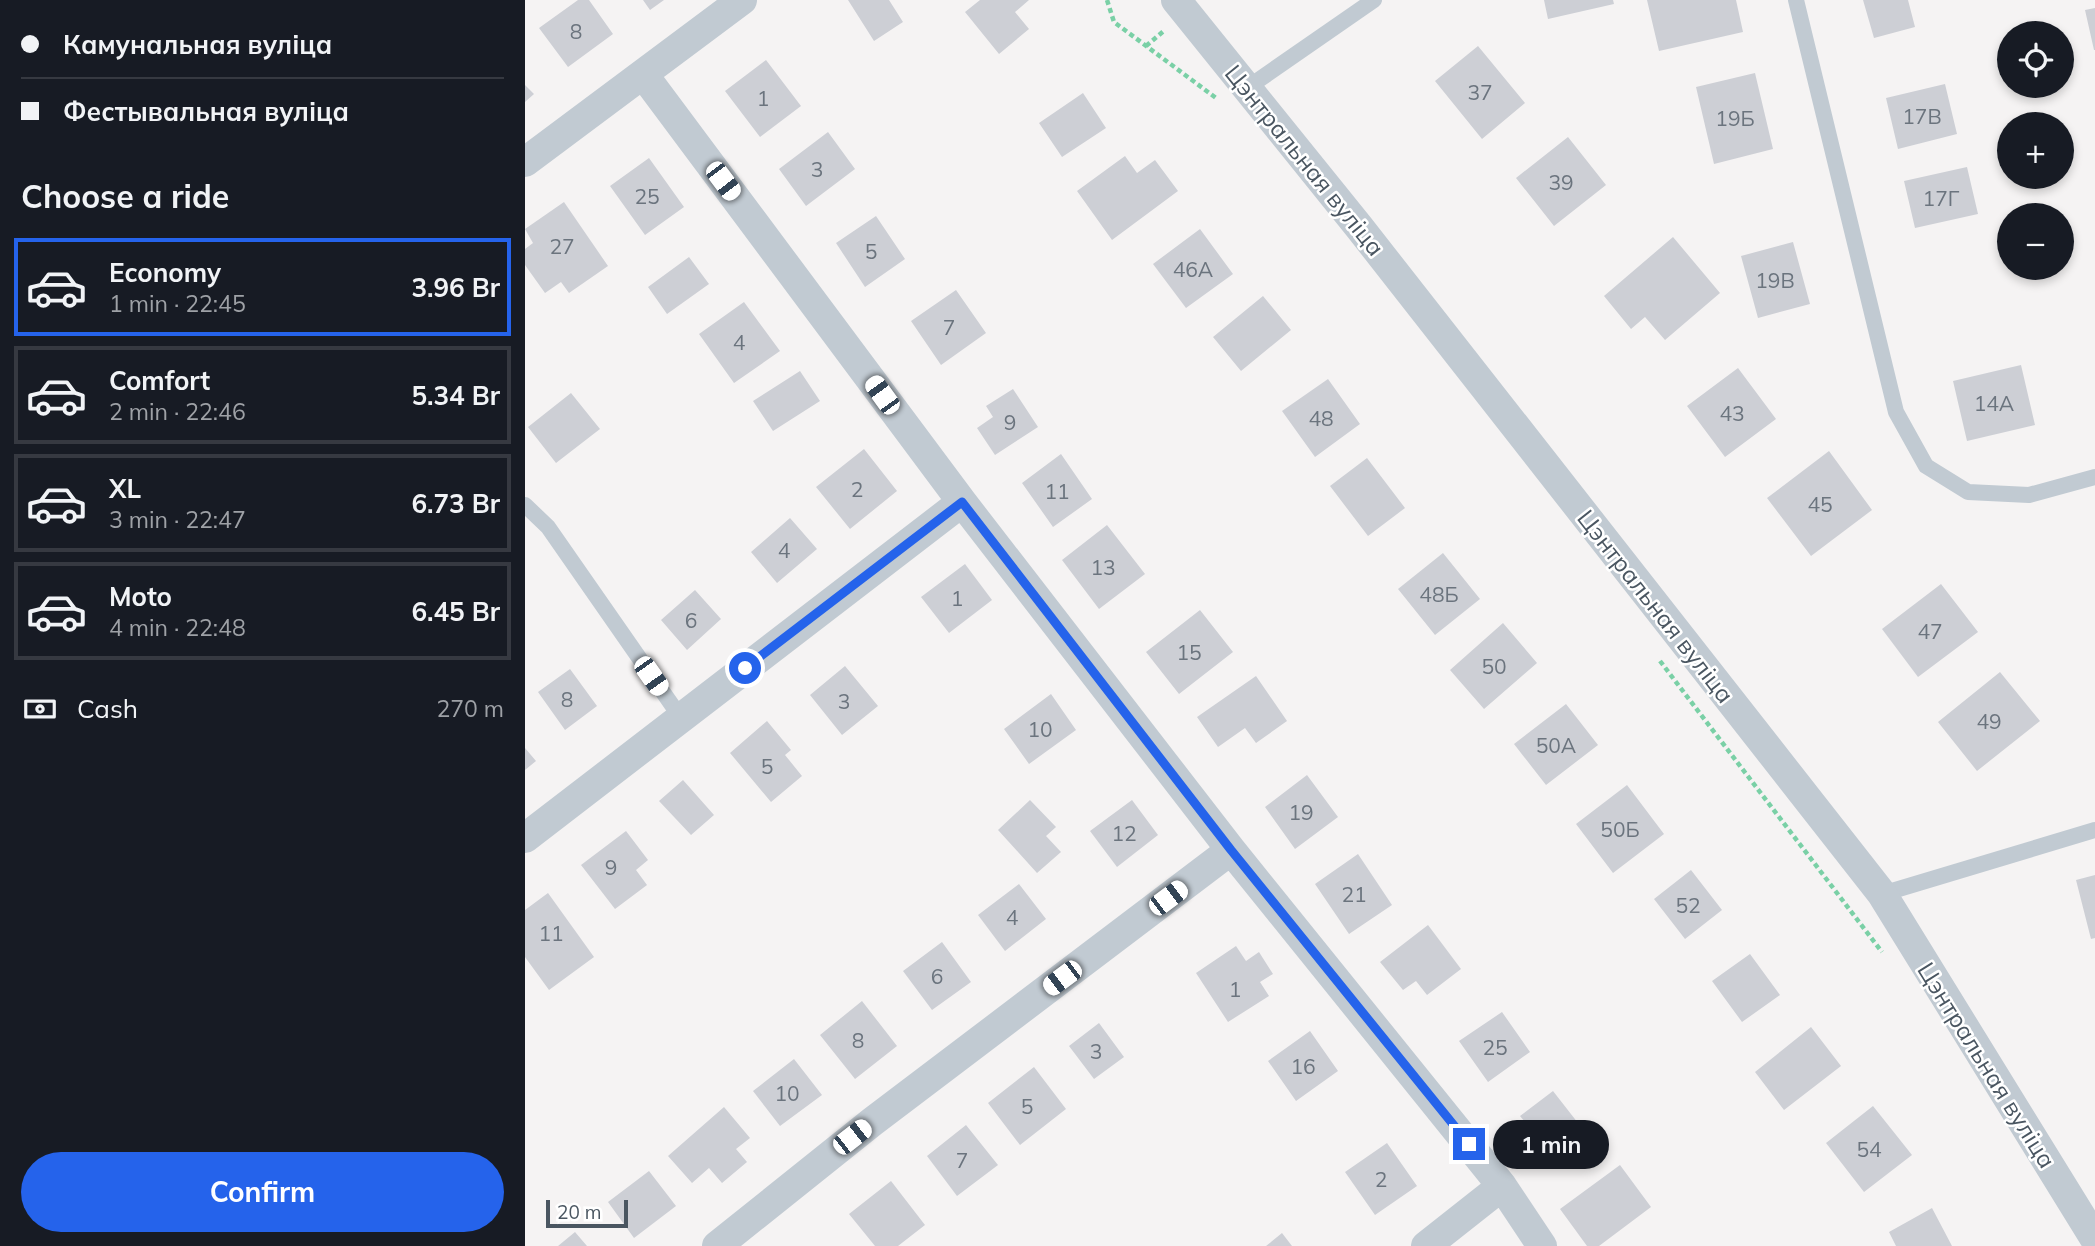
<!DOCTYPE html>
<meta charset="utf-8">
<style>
:root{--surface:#171b24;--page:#20242c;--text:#f1f3f6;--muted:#9ea1a6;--line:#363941;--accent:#2563eb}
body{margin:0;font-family:Mulish,sans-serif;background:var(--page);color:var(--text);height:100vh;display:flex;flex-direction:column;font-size:26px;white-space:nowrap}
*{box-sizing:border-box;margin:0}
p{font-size:23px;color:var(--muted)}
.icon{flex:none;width:38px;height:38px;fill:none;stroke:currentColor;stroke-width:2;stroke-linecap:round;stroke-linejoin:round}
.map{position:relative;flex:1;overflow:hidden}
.side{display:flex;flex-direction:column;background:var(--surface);width:525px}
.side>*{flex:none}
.top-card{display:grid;align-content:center;height:154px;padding:0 21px;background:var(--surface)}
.tools{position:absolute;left:1472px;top:21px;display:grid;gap:14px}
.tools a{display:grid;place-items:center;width:77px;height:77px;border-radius:50%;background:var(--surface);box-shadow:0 4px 10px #0003;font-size:35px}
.scale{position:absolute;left:21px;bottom:18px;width:82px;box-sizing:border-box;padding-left:7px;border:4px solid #4a5661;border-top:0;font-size:19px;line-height:24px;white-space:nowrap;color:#4a5661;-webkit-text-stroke:5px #fff;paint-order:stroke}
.end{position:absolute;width:32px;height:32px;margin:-16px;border:9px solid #2563eb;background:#fff;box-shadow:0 0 0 4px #fff}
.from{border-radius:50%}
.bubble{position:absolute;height:49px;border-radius:24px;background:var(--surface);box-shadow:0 4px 10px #0003;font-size:23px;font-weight:700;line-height:49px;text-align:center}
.car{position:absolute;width:21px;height:42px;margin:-21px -10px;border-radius:9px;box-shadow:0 0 5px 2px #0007;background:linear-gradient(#fff 24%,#345 0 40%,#fff 0 76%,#345 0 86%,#fff 0)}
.top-card b{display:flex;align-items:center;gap:24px;height:66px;font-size:26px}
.top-card b+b{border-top:2px solid var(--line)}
.top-card i{width:18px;height:18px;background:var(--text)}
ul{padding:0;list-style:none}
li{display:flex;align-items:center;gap:21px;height:98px;margin:0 14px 10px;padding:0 7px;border:4px solid var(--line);border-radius:0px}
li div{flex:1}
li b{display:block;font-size:26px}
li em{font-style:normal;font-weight:700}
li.current{border-color:var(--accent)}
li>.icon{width:63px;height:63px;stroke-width:1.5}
h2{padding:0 21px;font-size:32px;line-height:84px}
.pay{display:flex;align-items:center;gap:18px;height:77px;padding:0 21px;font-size:26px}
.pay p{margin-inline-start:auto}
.action{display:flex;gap:14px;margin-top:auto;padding:14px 21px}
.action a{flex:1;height:80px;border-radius:42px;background:var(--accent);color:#fff;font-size:28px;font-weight:700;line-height:80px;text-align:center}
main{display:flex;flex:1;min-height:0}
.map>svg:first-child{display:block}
.building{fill:#cdcfd5}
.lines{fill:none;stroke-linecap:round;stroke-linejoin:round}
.path{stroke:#7ad0a6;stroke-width:4.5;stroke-dasharray:5 3.5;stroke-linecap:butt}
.service{stroke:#c1cad2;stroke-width:16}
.minor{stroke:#c1cad2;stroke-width:30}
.route{stroke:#2563eb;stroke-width:9}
.labels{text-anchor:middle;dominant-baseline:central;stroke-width:5;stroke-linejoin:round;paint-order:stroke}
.number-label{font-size:21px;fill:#6b747e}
.street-label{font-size:24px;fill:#4a5661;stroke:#fff}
</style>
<main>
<section class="side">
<div class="top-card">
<b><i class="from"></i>Камунальная вуліца</b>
<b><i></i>Фестывальная вуліца</b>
</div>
<h2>Choose a ride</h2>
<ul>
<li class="current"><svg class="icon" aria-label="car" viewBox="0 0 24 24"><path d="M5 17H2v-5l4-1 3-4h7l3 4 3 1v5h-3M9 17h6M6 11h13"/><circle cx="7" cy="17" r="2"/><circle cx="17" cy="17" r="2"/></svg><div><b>Economy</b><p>1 min · 22:45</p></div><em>3.96 Br</em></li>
<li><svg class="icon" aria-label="car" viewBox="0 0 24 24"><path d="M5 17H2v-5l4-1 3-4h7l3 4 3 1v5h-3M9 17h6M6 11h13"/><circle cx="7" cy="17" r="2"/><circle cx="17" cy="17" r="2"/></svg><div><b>Comfort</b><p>2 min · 22:46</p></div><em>5.34 Br</em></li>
<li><svg class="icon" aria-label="car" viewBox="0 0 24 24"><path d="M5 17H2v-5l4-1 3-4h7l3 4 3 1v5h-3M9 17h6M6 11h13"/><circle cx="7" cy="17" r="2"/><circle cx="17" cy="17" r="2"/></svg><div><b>XL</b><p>3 min · 22:47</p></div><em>6.73 Br</em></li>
<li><svg class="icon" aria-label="car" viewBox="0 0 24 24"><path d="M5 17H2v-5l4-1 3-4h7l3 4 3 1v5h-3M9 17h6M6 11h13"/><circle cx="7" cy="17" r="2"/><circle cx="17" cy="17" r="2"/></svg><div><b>Moto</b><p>4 min · 22:48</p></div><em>6.45 Br</em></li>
</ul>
<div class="pay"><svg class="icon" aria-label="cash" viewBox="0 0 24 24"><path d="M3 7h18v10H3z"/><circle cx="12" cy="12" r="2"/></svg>Cash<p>270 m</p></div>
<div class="action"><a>Confirm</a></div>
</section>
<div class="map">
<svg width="1570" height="1246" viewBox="0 0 1570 1246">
<rect width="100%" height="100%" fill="#f5f3f3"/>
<path class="building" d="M53,0h11l24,34 -45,33 -29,-39z
M118,0h21l-14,10z
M323,0h41l14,22 -29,19z
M455,0h49l-14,12 14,17 -30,25 -34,-42z
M1019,0h69l1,4 -66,15z
M1122,0h89l7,32 -84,19z
M1338,0h45l7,27 -41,11z
M1570,8v42h-1l-9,-40z
M953,46l47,57 -43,36 -47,-58z
M241,60l35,46 -41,31 -35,-46z
M1230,73l18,76 -59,15 -18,-77z
M1420,84l12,50 -59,15 -12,-51z
M0,85l9,9 -9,8z
M558,93l23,35 -44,29 -23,-34z
M303,132l27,37 -49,37 -27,-37z
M1043,137l38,48 -52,41 -38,-48z
M600,156l12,17 18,-13 23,31 -66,49 -35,-49z
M124,158l35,49 -39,28 -35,-49z
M1442,167l11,47 -63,14 -11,-47z
M39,202l44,64 -39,27 -8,-11 -16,11 -20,-28v-16l8,-6 -8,-14z
M351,216l29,43 -40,28 -29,-44z
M675,229l33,45 -47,34 -33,-44z
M1148,237l47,56 -55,47 -20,-23 -14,12 -27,-33z
M1268,242l17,62 -52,14 -17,-62z
M164,257l20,27 -42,30 -19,-27z
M431,290l30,43 -45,32 -30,-44z
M738,296l28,34 -50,41 -28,-34z
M219,302l36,49 -46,32 -35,-49z
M1496,365l14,60 -68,16 -14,-60z
M1213,368l38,51 -51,38 -38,-51z
M275,371l20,30 -47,30 -20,-30z
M803,379l32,45 -45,33 -33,-46z
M488,389l25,38 -43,28 -18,-27 16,-11 -7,-11z
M46,393l29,36 -44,34 -28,-36z
M339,449l33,42 -47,38 -34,-42z
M1304,451l43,59 -61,46 -44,-58z
M536,454l31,45 -39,28 -31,-44z
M842,458l38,50 -37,28 -38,-50z
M265,518l27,31 -40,34 -26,-31z
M582,525l38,49 -46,35 -37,-49z
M918,553l37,46 -45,36 -37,-46z
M440,564l27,36 -43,33 -28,-36z
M1416,584l37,48 -60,45 -36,-48z
M170,590l26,29 -34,31 -26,-30z
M675,610l33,42 -54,42 -33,-42z
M978,623l34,40 -53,46 -34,-39z
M320,666l33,40 -36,29 -32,-40z
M45,669l27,37 -32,24 -27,-38z
M1475,672l40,49 -63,50 -39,-49z
M731,676l31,45 -31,22 -11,-15 -27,19 -21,-30z
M526,694l25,36 -47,34 -25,-35z
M1041,704l32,41 -52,40 -32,-41z
M242,721l24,29 -6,5 17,21 -31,26 -41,-49z
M0,748l11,13 -11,9z
M782,775l31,42 -43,32 -30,-42z
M158,780l31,35 -23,20 -32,-34z
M1102,785l37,49 -51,39 -37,-49z
M505,800l26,27 -10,9 15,16 -24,21 -39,-43z
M607,800l26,35 -41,32 -27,-36z
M101,831l22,29 -12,10 11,15 -32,24 -34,-44z
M833,854l34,51 -43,29 -34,-50z
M1166,870l31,40 -37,29 -31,-40z
M1570,875v63l-4,1 -15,-59z
M494,884l27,35 -41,32 -27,-36z
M23,893l46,64 -45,33 -24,-33v-47z
M903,925l33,44 -34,26 -11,-14 -13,9 -23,-28z
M417,942l29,40 -39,28 -29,-39z
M711,946l10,15 13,-9 14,22 -13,8 9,14 -41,26 -32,-49z
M1225,954l30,41 -38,27 -30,-41z
M337,1001l35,45 -42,33 -35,-44z
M977,1012l28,40 -42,30 -29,-41z
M574,1023l25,34 -30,22 -25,-33z
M1286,1027l30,39 -57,44 -29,-38z
M785,1031l28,40 -42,30 -28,-40z
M269,1059l28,36 -42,31 -27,-35z
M509,1067l32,42 -46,36 -32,-42z
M1028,1091l32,41 -30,24 -8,-9 -17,13 -17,-21 16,-12 -9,-11z
M1348,1106l39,49 -48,37 -38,-49z
M199,1107l26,31 -14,11 11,13 -25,21 -13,-15 -17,15 -24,-27z
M441,1125l32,40 -41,31 -30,-40z
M862,1143l30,43 -42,29 -30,-43z
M1095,1165l31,42 -52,39h-12l-27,-37z
M124,1171l27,35 -42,32 -26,-36z
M366,1181l34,44 -27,21h-23l-26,-32z
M1407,1208l20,38h-56l-7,-14z
M50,1232l12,14h-29z
M757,1233l10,13h-26z"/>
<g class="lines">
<path class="path" d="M582,0l7,22 102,76
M621,46l19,-16
M1135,661l222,291"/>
<path class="service" d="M1271,0l100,412 30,54 42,26 61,3 66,-18
M722,88l127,-88
M0,505l23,22 133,191
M1357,894l213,-64"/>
<path class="minor" d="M651,0l183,227 523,667 213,345
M118,74l319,428 269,348 271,336 40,60
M0,162l217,-162
M0,838l437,-336
M192,1246l155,-124 359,-272
M901,1246l76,-60"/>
</g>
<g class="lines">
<path class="route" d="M220,668l217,-166 269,348 238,294"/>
</g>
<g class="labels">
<g class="number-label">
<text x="51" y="31">8</text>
<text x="955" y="92">37</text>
<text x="238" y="98">1</text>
<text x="1397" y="116">17В</text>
<text x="1210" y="118">19Б</text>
<text x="292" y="169">3</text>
<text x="1036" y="182">39</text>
<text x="122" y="196">25</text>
<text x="1416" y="198">17Г</text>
<text x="37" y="246">27</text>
<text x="346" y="251">5</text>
<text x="668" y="269">46А</text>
<text x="1250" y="280">19В</text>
<text x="424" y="327">7</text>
<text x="214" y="342">4</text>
<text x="1469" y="403">14А</text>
<text x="1207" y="413">43</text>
<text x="796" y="418">48</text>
<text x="485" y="422">9</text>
<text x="332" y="489">2</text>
<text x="532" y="491">11</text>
<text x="1295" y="504">45</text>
<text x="259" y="550">4</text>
<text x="578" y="567">13</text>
<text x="914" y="594">48Б</text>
<text x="432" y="598">1</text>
<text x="166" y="620">6</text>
<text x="1405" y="631">47</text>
<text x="664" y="652">15</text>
<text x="969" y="666">50</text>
<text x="42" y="699">8</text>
<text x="319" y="701">3</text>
<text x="1464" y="721">49</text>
<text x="515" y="729">10</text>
<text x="1031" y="745">50А</text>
<text x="242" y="766">5</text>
<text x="776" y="812">19</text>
<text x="1095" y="829">50Б</text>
<text x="599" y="833">12</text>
<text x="86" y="867">9</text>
<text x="829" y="894">21</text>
<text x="1163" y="905">52</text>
<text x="487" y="917">4</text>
<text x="26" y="933">11</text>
<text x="412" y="976">6</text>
<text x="710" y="989">1</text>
<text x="333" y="1040">8</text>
<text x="970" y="1047">25</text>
<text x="571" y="1051">3</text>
<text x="778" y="1066">16</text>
<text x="262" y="1093">10</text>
<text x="502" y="1106">5</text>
<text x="1344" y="1149">54</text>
<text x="437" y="1160">7</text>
<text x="856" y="1179">2</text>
</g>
<g class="street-label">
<text transform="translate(780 160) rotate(51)">Цэнтральная вуліца</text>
<text transform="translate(1131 606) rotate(52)">Цэнтральная вуліца</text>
<text transform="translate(1462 1065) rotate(58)">Цэнтральная вуліца</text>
</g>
</g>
</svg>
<div class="tools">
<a><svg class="icon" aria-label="locate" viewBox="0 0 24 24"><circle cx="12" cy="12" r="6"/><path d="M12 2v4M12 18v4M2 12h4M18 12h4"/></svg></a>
<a>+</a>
<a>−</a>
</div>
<div class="scale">20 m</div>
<i class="end from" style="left:220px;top:668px"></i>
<i class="end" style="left:944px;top:1144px"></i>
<div class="bubble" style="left:968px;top:1120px;width:116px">1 min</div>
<i class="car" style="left:198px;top:181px;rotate:143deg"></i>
<i class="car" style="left:357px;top:395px;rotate:324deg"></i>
<i class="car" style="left:126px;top:676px;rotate:145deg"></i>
<i class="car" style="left:643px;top:898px;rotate:53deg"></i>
<i class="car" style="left:537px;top:978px;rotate:233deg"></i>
<i class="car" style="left:327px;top:1137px;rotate:52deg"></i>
</div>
</main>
